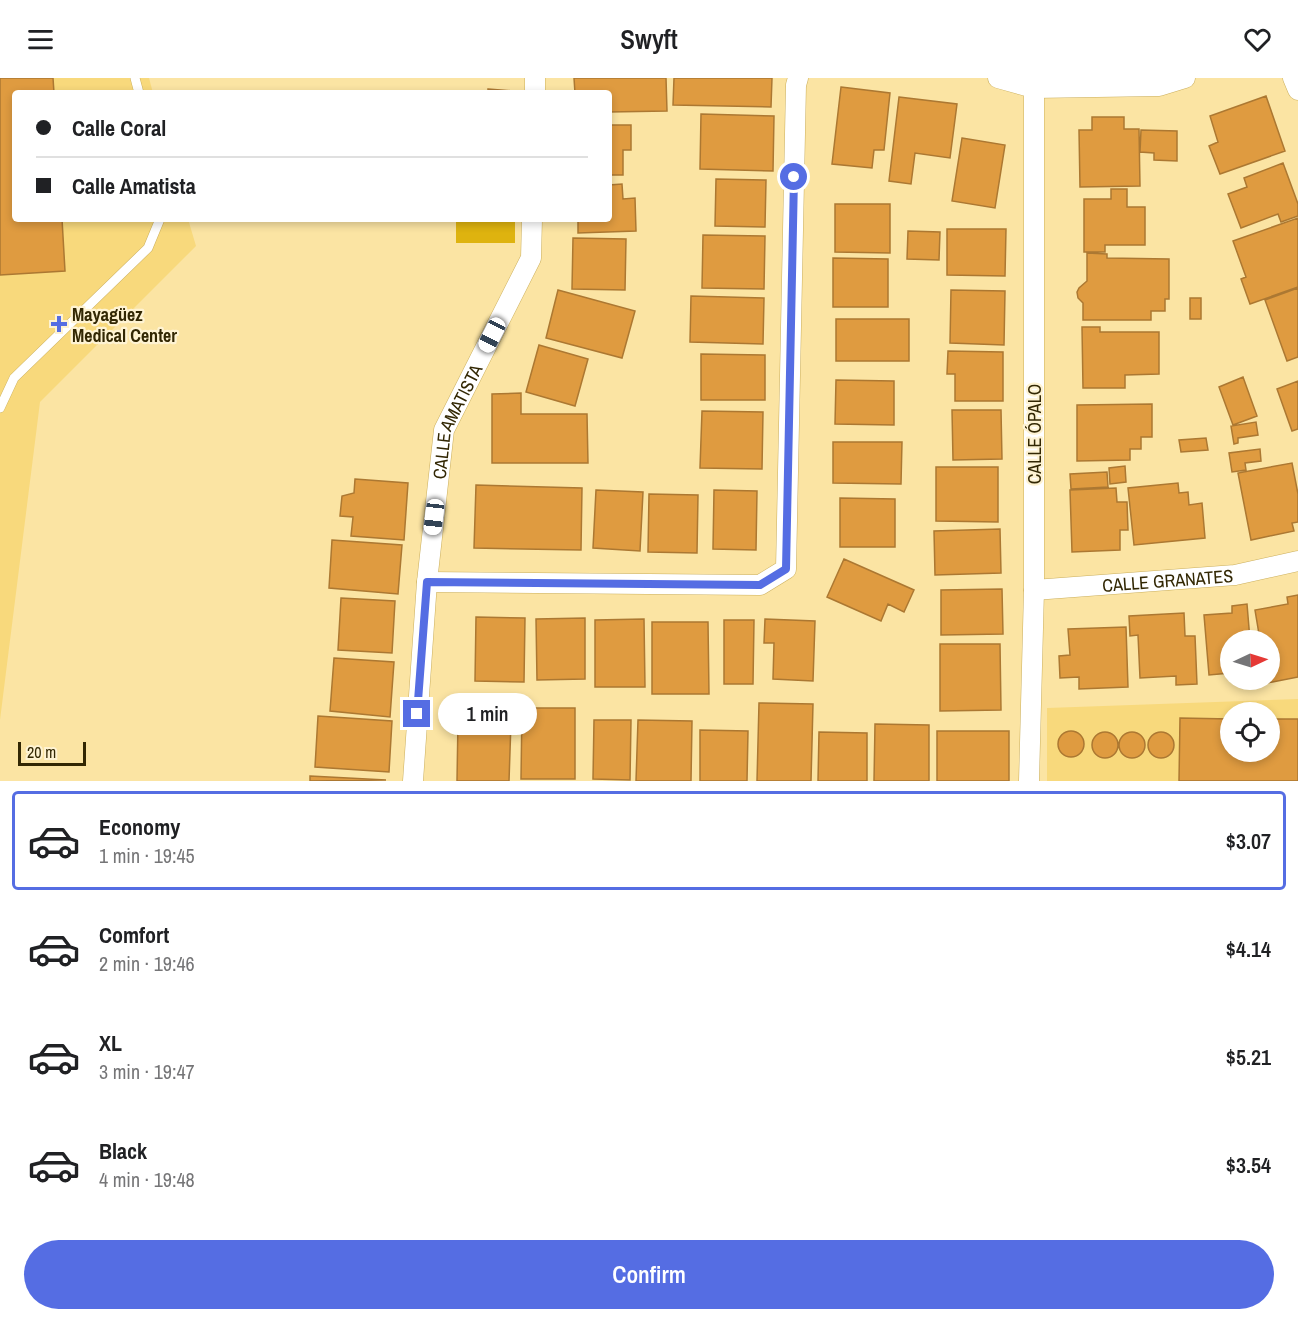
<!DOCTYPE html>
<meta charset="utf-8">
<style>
:root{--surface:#fff;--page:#f2f2f2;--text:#202124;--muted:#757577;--line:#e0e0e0;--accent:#556de3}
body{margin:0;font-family:"Archivo Narrow",sans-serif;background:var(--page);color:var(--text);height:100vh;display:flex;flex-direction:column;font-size:22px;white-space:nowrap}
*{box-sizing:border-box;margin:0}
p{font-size:20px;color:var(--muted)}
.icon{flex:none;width:33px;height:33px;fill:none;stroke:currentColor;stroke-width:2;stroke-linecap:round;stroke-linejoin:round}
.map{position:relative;height:703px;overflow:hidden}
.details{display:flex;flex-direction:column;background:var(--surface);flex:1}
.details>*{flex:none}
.guide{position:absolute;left:12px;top:12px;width:600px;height:132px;border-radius:6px;box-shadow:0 3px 9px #0003;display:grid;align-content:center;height:132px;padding:0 24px;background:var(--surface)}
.needle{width:39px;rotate:86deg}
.tools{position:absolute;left:1220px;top:552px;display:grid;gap:12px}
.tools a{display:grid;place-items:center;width:60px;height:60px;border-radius:50%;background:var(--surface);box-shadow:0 3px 9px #0003;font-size:30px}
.scale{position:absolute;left:18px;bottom:15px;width:68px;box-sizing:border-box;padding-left:6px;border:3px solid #322703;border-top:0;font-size:16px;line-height:21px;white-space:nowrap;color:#322703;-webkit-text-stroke:4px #fef3d3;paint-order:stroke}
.end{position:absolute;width:27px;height:27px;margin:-14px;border:8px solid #556de3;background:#fff;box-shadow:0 0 0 3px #fff}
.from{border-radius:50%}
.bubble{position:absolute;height:42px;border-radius:21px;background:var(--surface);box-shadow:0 3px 9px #0003;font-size:20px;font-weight:600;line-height:42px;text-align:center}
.car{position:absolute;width:18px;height:36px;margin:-18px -9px;border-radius:8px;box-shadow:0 0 4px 2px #0007;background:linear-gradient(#fff 24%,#345 0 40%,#fff 0 76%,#345 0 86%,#fff 0)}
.guide b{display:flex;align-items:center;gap:21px;height:57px;font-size:22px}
.guide b+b{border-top:2px solid var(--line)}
.guide i{width:15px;height:15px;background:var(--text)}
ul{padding:10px 0 0;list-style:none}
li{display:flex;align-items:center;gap:18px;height:99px;margin:0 12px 9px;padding:0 12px;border:3px solid transparent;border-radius:6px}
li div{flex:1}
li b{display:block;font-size:22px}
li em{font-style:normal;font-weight:600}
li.selected{border-color:var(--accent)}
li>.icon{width:54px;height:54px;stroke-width:1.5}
.primary-button{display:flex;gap:12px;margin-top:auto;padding:12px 24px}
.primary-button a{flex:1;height:69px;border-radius:36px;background:var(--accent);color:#fff;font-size:24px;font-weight:600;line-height:69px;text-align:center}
header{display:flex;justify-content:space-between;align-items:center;height:78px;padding:0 24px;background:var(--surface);font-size:27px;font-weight:600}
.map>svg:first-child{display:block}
.built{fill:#f8d97c;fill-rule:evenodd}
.green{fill:#deb30f}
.building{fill:#df9b40;stroke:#ac7832;stroke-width:1.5}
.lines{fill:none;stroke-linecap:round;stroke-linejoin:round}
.lane-casing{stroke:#cbaf5c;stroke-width:10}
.street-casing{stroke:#cbaf5c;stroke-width:21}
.lane{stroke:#fff;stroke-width:9}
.street{stroke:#fff;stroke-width:20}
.route{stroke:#556de3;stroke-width:8}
.poi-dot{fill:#556de3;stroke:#fef3d3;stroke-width:2}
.labels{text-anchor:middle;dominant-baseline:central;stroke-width:4.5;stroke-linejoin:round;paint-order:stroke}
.poi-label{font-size:18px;font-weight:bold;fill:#322703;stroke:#fef3d3;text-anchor:start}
.street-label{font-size:18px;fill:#322703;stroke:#fef3d3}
</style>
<header><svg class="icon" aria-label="menu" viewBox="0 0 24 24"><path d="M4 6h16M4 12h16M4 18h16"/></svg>Swyft<svg class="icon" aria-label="heart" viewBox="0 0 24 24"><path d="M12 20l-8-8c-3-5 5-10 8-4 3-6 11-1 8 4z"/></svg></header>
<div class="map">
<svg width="1298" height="703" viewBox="0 0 1298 703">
<rect width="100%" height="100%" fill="#fbe4a3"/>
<path class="built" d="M0,0h149l4,15h-138v126h173l8,27 -156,156 -40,318z
M1298,621v82h-251v-73zM1230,634h39v40h-39z"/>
<path class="green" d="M456,141h59v24h-59z"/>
<path class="building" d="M0,0h53l1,15h-39v126h47l3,52 -65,4z
M574,0h92l1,33 -58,1v-19h-34z
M674,0h98l-1,29 -98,-2z
M841,9l49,6 -6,57h-10l-2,18 -40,-4z
M488,11l25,2v2h-25z
M1266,18l19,55 -65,23 -11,-28 9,-4 -8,-26z
M899,19l58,7 -7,54 -35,-5 -4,31 -22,-3z
M701,36l73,2 -1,55 -73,-2z
M1092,39h32v12h15l1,57 -60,1 -1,-57h13z
M609,47h22v25h-8v25h-14z
M1141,52l36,1v30l-23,-1v-7l-14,-1z
M962,60l43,7 -10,63 -43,-7z
M1283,85l15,41v12l-17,6 -3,-8 -37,14 -13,-34 19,-7 -3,-9z
M716,101l50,1 -1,47 -50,-1z
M622,106l1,15 12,-1 1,33 -58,2v-14h31v-34z
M1111,111h16v18h18v38h-40v7h-21v-53h27z
M835,126h55v49l-55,-1z
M1298,140v69l-48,17 -9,-25 5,-2 -13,-36z
M947,151h59l-1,47 -58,-1z
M908,153l32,1 -1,28 -32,-1z
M703,157l62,1 -1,53 -62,-1z
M573,160l53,1 -1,51 -53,-1z
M1087,175l20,1v4l62,1v40h-4v12h-14v9h-68v-17l-5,-5 -1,-6 2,-4 8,-7z
M833,180l55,1v48h-55z
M1298,210v69l-11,4 -22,-61z
M558,212l77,21 -13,47 -76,-20z
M951,212l54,1 -1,54 -54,-2z
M691,218l73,2 -1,46 -73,-2z
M1190,220h11v21h-11z
M836,241h73v42h-73z
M1082,249h18v5h59v42l-34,1v13h-42z
M539,267l49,14 -13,47 -49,-14z
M948,273l55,1v49h-48v-27h-8z
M701,276l64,1v45h-64z
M1243,299l14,39 -24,9 -14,-38z
M836,302l58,1v44l-59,-1z
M1298,303v48l-6,2 -15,-42z
M521,315v21h66l1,49h-96v-69z
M1152,326v33h-11v12h-11v11l-53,1v-56z
M952,332h49l1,49 -49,1z
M702,333l61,1 -1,57 -62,-1z
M1256,344l2,13 -20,3v5l-4,1 -3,-18z
M1206,360l2,12 -27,2 -2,-12z
M833,364h69l-1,42 -68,-1z
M1260,371l1,12 -16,2 1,7 -14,2 -3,-19z
M1292,385l6,31v28l-6,1 2,8 -43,9 -13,-67z
M1125,388l1,16 -16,2 -1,-16z
M936,389h62v55l-62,-1z
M1107,394l1,15 -37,2 -1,-15z
M355,401l53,4 -4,57 -53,-4 2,-19 -13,-1 2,-20 12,-3z
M1178,405l1,10 9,-1 1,13 13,-2 3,35 -71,7 -6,-57z
M476,407l106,3 -1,62 -107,-2z
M1116,410l1,14h10l1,28h-8v20l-48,2 -2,-62z
M596,412l47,2 -3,59 -47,-3z
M714,412l43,1 -1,59 -43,-1z
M649,416l49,1 -1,58 -49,-1z
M840,420l55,1v48h-55z
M1000,451l1,44 -66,2 -1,-44z
M332,462l70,5 -4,49 -69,-6z
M844,481l70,31 -10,22 -16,-8 -7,17 -54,-24z
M1002,511l1,45 -62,1v-45z
M1298,517v82l-31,6v-3h2v-40h-9l-5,-30 33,-6 -1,-7z
M341,520l54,3 -3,52 -54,-3z
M1247,526l3,36h-20v33l-21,2 -5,-60 28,-2v-7z
M1184,535l1,23h10l2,48 -21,1v-9l-36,2 -2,-43 -8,1 -1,-20z
M476,539l49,1 -1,64 -49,-1z
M585,540v61l-48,1 -1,-61z
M644,541l1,68h-50v-67z
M765,541l50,2 -2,60 -40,-2 1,-36h-10z
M724,542h30l-1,64h-29z
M652,544h56l1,72h-57z
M1126,549l2,60 -49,2v-12l-19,1 -1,-22 11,-1 -2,-26z
M940,566h60l1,66 -61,1z
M334,580l60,4 -4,55 -60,-6z
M759,625l54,1 -2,77h-54z
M522,630h53v71h-54z
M318,638l74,5 -3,51 -74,-5z
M1180,640l50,1v33h39v-33h29v62h-119z
M594,642h37l-1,60 -37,-1z
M638,642l54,1 -1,60h-55z
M458,643l53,1 -2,59h-52z
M875,646l54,1v56h-55z
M700,652l48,1 -1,50h-47z
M937,653h72v50h-72z
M1058 666a13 13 0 1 1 26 0a13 13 0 1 1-26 0Z
M819,654l48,1v48h-49z
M1092 667a13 13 0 1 1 26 0a13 13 0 1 1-26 0Z
M1119 667a13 13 0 1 1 26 0a13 13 0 1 1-26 0Z
M1148 667a13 13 0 1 1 26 0a13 13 0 1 1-26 0Z
M310,698l76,4 -76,1z"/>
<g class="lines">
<defs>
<path id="lane" d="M135,0l4,15
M0,330l14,-30 134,-130 12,-29"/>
<g id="street">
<path d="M998,0l36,10 125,-2 26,-8"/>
<path d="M1293,0l5,12"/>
<path d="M535,15v-15"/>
<path d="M427,504l333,3 26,-16 10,-484 2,-7"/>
<path id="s1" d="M1034,512l201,-15 63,-14"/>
<path id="s2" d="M413,703l14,-199 17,-152 87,-172 1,-39"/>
<path d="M1029,703l5,-191v-502"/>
</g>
</defs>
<use href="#lane" class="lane-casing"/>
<use href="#street" class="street-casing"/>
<use href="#lane" class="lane"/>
<use href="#street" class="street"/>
</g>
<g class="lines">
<path class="route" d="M417,636l10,-132 333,3 26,-16 8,-392"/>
</g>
<path class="poi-dot" d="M56 237h6v6h6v6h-6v6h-6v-6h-6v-6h6z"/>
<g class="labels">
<g class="poi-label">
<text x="72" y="236">Mayagüez<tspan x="72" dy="21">Medical Center</tspan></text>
</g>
<g class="street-label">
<text stroke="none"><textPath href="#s2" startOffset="364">CALLE AMATISTA</textPath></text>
<text transform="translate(1034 356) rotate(-90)">CALLE ÓPALO</text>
<text stroke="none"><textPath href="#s1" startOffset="134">CALLE GRANATES</textPath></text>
</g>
</g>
</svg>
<div class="tools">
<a><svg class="needle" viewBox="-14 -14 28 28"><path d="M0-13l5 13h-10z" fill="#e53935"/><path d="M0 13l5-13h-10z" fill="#757577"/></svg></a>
<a><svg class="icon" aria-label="locate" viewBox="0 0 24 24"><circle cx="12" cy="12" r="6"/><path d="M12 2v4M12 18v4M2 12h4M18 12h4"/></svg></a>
</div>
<div class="scale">20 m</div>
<i class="end from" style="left:794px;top:99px"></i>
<i class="end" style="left:417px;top:636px"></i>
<div class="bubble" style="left:438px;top:615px;width:99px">1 min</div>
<i class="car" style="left:492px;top:257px;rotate:207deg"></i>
<i class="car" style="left:434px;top:439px;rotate:187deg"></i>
<div class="guide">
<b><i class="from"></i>Calle Coral</b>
<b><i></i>Calle Amatista</b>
</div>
</div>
<section class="details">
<ul>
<li class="selected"><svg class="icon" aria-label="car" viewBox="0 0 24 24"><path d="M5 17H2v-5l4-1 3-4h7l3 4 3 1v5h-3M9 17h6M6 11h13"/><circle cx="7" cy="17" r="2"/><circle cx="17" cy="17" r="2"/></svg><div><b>Economy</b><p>1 min · 19:45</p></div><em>$3.07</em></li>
<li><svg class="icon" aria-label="car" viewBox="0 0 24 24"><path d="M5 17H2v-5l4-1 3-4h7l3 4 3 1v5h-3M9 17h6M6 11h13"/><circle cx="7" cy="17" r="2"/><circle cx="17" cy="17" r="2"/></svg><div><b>Comfort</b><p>2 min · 19:46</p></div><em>$4.14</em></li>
<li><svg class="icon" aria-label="car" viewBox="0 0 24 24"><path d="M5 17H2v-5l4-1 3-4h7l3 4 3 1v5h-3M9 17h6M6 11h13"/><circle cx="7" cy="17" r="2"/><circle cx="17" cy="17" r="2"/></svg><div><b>XL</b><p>3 min · 19:47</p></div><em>$5.21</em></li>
<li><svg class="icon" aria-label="car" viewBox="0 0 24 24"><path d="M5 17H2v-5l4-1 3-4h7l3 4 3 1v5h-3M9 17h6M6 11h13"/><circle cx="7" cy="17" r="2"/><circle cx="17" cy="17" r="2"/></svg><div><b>Black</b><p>4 min · 19:48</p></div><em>$3.54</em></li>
</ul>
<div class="primary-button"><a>Confirm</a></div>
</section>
